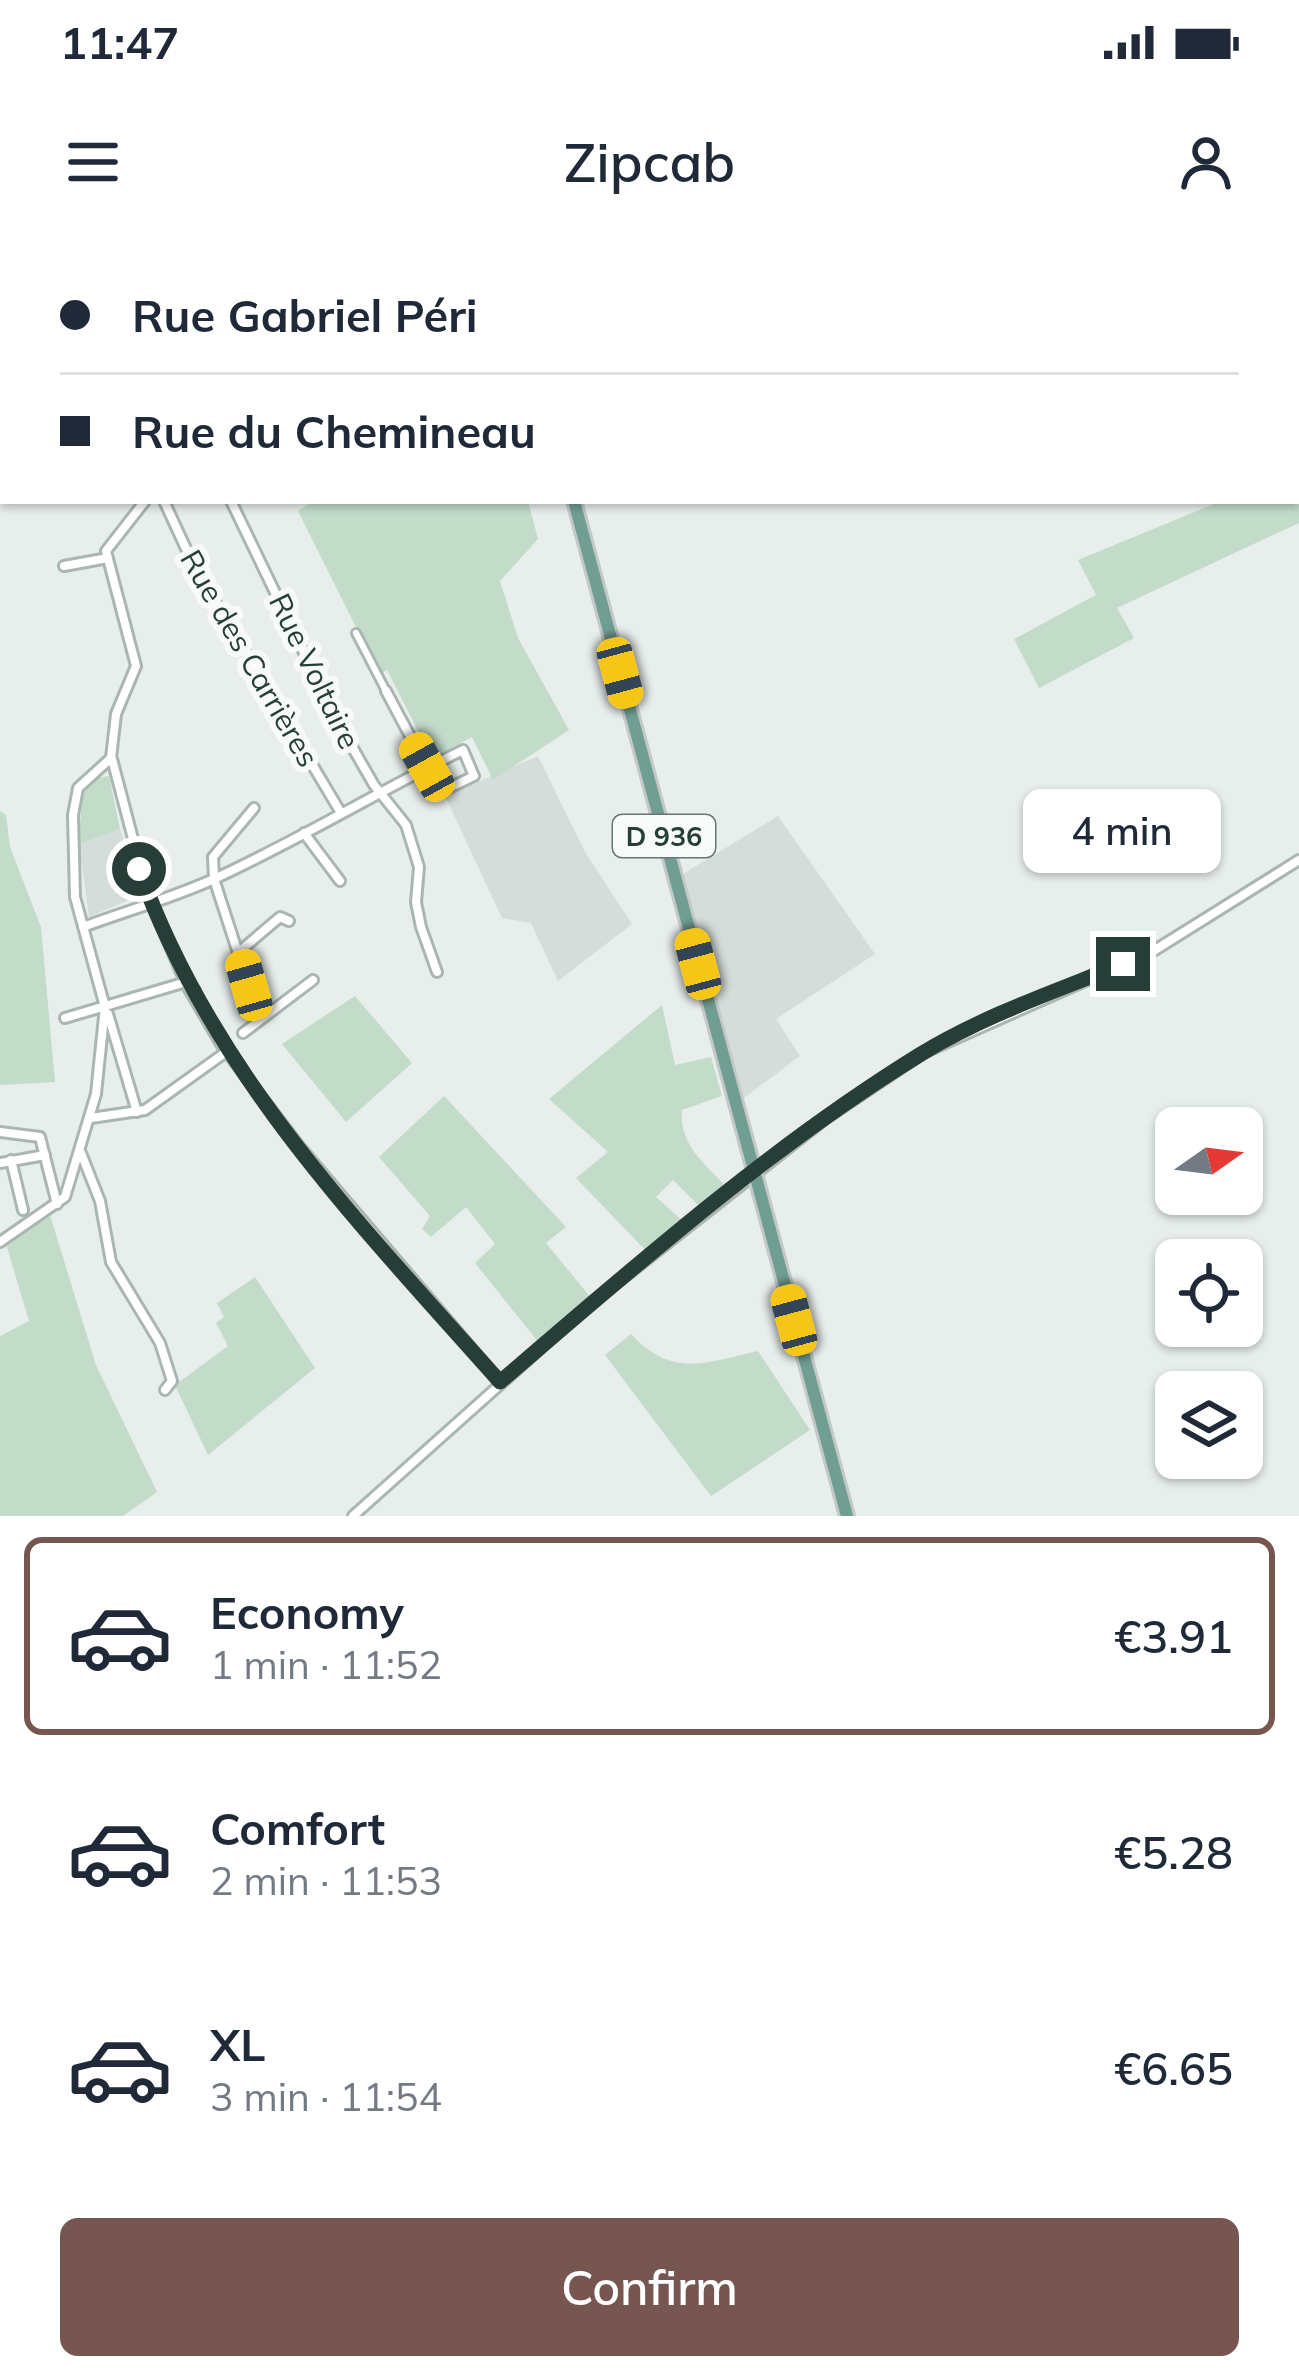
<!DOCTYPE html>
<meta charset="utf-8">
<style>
:root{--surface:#fff;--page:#f6f6f7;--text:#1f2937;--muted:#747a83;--line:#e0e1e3;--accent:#775651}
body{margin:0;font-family:Mulish,sans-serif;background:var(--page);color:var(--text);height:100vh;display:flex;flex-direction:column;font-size:45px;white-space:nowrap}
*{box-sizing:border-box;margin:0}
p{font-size:39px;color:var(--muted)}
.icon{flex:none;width:66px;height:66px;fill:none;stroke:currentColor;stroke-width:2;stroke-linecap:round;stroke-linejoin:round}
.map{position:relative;height:1276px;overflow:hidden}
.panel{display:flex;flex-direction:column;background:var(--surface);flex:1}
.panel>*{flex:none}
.banner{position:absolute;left:0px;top:0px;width:1299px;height:264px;box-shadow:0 3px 9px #0004;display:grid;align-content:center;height:264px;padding:0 60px;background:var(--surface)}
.needle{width:78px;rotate:76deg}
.controls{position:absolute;left:1155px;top:867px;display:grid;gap:24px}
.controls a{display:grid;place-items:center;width:108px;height:108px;border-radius:18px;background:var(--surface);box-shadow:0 3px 9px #0004;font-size:60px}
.end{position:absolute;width:54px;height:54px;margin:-27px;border:15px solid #273e38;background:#fff;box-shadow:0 0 0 6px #fff}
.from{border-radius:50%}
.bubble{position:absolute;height:84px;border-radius:18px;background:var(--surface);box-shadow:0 3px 9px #0004;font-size:39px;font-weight:600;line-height:84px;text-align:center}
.car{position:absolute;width:36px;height:72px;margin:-36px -18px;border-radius:15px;box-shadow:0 0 9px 3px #0007;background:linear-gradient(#f5c518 24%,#345 0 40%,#f5c518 0 76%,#345 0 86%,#f5c518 0)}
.banner b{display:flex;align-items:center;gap:42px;height:114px;font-size:45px}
.banner b+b{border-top:3px solid var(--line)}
.banner i{width:30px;height:30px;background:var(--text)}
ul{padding:21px 0 0;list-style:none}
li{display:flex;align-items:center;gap:36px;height:198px;margin:0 24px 18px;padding:0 36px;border:6px solid transparent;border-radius:18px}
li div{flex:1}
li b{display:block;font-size:45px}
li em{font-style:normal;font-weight:600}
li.on{border-color:var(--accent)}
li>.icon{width:108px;height:108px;stroke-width:1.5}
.cta{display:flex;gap:24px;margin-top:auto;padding:24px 60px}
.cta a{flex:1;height:138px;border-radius:18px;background:var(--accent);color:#fff;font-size:48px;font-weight:600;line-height:138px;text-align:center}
.status{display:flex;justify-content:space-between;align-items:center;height:84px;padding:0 60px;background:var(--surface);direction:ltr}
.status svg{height:33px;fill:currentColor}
header{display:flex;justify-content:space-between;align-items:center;height:156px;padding:0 60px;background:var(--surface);font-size:54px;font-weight:600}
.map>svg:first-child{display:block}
.built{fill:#d5ddda}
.green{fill:#c3dcca}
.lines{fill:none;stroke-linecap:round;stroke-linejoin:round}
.river{stroke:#96c3cb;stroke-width:12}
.pedestrian-casing{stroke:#aab6b2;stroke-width:12}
.minor-casing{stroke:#aab6b2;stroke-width:14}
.primary-casing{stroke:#c3c9c7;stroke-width:18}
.pedestrian{stroke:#fff;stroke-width:6}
.minor{stroke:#fff;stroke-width:8}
.primary{stroke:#719e93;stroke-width:12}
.route{stroke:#273e38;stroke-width:15}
.labels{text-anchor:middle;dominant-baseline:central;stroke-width:12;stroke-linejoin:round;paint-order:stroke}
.shield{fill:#f7faf9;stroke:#657672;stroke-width:3}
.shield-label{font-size:27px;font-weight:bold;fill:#273e38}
.street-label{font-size:30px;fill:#273e38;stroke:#f7faf9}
</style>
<div class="status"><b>11:47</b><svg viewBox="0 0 49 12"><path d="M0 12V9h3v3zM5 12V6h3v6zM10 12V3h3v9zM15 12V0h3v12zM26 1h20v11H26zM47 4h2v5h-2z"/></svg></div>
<header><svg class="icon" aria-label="menu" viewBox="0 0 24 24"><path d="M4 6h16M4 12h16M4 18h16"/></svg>Zipcab<svg class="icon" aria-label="person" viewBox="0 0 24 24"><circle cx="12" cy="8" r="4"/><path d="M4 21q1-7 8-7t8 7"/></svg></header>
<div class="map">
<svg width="1299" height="1276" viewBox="0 0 1299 1276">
<rect width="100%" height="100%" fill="#e7eeeb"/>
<path class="built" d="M538,516l47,96 47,72 -74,57 -27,-58 -29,-5 -57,-122z
M778,576l97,138 -99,65 24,37 -56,42 -61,-224z
M120,589l23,65 -54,23 -10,-73z"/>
<path class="green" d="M1299,229v54l-182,85 17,30 -95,50 -25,-49 82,-44 -18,-35 143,-59h75z
M314,261h214l10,38 -38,42 18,57 51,92 -76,50 -21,-43 -40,21 -45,-88 -7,5 -82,-164z
M109,536l11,53 -41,15 3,-49 15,-17z
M0,571l6,4 4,32 31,80 14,155 -55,3z
M355,756l57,67 -66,59 -64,-78z
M662,765l13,60 36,-8 11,39 -40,14c-3,36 23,53 45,78l-25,21 -29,-29 -17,17 30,27 -37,30 -73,-76 32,-26 -59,-53z
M444,856l122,131 -20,16 45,55 -52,45 -64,-80 20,-19 -29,-37 -35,30 -9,-8 8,-13 -51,-59z
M50,975l46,150 61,127 -34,24h-123v-180l29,-15 -23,-77z
M255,1037l60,91 -107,87 -33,-70 53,-39 -12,-23 8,-6 -7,-14z
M631,1094c41,44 74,29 127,17l52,79 -99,66 -106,-141z"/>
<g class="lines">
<path class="river" d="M91,0l11,3
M354,0l3,3
M132,3l17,-3
M297,3l14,-3
M540,3l10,-3
M0,98l3,3
M0,137l3,-6"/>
<defs>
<path id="pedestrian" d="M356,393l30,58"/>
<path id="minor" d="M0,211l3,1
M164,261l30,65 147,247
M231,261l104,216 39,68 32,40 13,42 -3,35 5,25 16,45
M64,326l44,-8
M386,451l41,77
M112,519l35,133 39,92 35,60 78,102 201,236
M254,568l-41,49 1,22 45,139
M304,593l36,48
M83,687c43,-16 89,-29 131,-48 85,-39 165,-88 249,-129l11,26 -29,14 -12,-25
M240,711l40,-34 9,4
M108,774l29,98
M65,778l121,-36
M243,793l70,-53
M91,878l54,-8 81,-58
M0,892l40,5 17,67
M81,913l19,48 11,61 49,81 12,38 -7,9
M11,920l12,50
M0,923l45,-8
M0,1002l65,-45 31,-103 9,-87 -30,-110 -2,-82 5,-27 33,-30 5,-44 20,-48 -30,-115 39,-50
M353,1276l237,-212 235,-185 100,-67 230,-102 144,-90"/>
<path id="primary" d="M503,0l1,3
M574,261l273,1015"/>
</defs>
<use href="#pedestrian" class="pedestrian-casing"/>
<use href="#minor" class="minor-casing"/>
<use href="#primary" class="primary-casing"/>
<use href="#pedestrian" class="pedestrian"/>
<use href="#minor" class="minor"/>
<use href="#primary" class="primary"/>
</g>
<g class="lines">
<path class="route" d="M139,629c72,203 220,354 361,513 134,-115 270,-235 421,-328 62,-38 135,-63 202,-90"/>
</g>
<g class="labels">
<rect class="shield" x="613" y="575" width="102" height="42" rx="9"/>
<g class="shield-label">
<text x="664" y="596">D 936</text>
</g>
<g class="street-label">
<text transform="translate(250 418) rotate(60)">Rue des Carrières</text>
<text transform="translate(315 431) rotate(64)">Rue Voltaire</text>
</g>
</g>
</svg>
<div class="controls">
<a><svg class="needle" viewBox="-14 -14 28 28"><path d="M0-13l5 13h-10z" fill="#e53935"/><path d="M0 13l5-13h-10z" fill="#747a83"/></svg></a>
<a><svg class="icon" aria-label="locate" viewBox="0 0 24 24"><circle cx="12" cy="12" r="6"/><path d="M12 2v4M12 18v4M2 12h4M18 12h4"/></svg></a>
<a><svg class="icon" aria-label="layers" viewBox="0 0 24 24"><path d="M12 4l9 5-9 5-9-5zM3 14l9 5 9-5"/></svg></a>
</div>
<i class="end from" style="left:139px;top:629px"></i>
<i class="end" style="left:1123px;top:724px"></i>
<div class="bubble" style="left:1023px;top:549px;width:198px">4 min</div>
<i class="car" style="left:620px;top:433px;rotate:165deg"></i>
<i class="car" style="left:427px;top:527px;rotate:331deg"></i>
<i class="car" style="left:698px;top:724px;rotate:345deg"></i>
<i class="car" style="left:249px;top:745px;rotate:344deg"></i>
<i class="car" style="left:794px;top:1080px;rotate:345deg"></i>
<div class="banner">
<b><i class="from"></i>Rue Gabriel Péri</b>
<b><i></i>Rue du Chemineau</b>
</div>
</div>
<section class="panel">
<ul>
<li class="on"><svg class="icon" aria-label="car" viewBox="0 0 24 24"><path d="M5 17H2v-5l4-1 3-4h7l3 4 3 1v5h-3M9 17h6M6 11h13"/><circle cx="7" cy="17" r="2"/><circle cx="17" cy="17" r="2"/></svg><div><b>Economy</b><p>1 min · 11:52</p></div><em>€3.91</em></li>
<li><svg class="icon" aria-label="car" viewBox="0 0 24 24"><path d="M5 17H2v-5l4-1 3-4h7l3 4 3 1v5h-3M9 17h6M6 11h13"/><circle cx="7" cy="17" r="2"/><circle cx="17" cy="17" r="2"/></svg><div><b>Comfort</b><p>2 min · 11:53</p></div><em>€5.28</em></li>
<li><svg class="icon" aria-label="car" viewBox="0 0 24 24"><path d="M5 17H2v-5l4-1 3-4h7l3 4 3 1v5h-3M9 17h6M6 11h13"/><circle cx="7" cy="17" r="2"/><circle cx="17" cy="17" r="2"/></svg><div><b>XL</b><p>3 min · 11:54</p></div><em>€6.65</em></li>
</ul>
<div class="cta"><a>Confirm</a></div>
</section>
